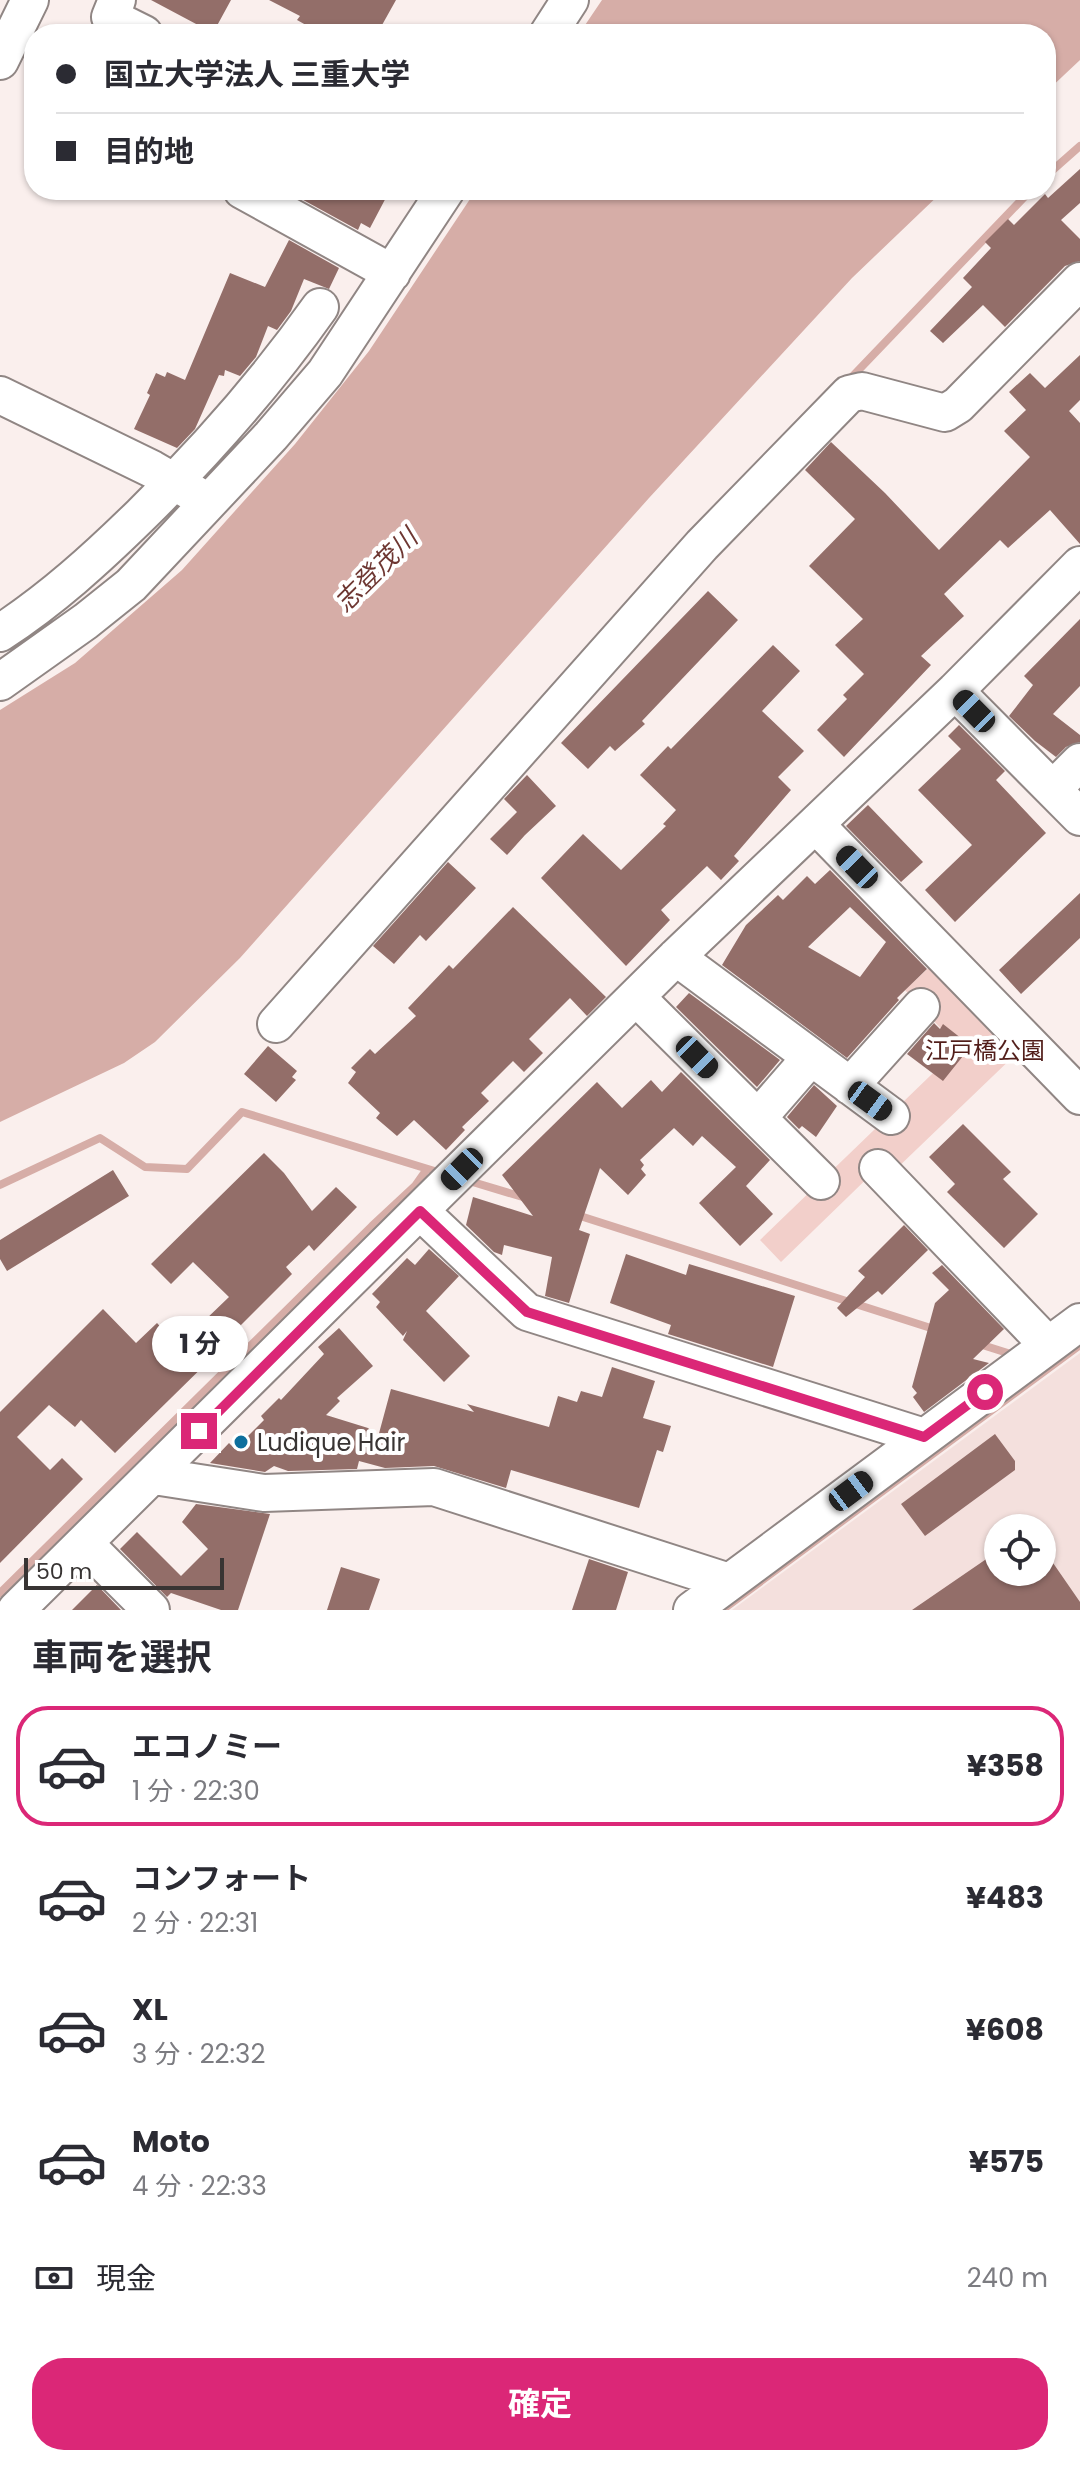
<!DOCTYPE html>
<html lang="ja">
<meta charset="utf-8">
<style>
:root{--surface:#fff;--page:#f2f2f3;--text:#2b2b33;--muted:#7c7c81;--line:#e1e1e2;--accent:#db2777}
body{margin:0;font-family:Poppins,"Noto Sans JP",sans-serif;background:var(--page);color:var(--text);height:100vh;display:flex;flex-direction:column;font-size:30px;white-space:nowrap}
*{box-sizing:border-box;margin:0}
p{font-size:26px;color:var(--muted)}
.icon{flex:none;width:44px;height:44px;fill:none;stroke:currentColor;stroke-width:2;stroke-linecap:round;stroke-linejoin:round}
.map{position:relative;height:1610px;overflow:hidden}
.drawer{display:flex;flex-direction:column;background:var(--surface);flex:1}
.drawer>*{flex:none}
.banner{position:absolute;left:24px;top:24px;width:1032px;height:176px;border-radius:32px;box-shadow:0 2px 6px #0004;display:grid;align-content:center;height:176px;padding:0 32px;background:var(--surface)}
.controls{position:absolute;left:984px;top:1514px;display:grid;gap:16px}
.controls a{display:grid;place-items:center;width:72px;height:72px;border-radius:50%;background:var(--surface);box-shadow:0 2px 6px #0004;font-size:40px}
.scale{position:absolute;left:24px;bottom:20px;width:200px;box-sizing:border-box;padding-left:8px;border:4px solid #383433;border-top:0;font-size:22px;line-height:28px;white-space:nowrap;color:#383433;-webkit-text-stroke:6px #fff;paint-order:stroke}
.end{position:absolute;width:36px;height:36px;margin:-18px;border:10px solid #db2777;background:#fff;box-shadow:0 0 0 4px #fff}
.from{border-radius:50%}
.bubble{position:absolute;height:56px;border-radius:28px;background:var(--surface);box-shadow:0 2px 6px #0004;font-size:26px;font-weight:700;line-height:56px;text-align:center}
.car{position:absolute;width:24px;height:48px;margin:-24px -12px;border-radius:10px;box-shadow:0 0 6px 2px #0007;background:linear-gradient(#222 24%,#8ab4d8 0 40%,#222 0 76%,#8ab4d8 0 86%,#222 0)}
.banner b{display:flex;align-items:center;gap:28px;height:76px;font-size:30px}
.banner b+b{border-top:2px solid var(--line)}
.banner i{width:20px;height:20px;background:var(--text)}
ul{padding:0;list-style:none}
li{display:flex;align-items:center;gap:24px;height:120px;margin:0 16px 12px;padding:0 16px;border:4px solid transparent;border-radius:32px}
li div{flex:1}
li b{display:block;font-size:30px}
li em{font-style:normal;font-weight:700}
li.current{border-color:var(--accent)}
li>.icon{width:72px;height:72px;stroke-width:1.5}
h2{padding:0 32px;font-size:36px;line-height:96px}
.pay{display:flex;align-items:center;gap:20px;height:88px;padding:0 32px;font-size:30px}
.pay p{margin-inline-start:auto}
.action{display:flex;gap:16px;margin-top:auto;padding:16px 32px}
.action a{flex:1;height:92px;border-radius:32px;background:var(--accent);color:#fff;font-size:32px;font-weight:700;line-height:92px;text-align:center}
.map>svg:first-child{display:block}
.built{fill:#f4e0dd;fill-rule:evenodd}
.green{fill:#f2cfca}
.water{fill:#d6ada7}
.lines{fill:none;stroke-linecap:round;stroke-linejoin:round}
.stream{stroke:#d6ada7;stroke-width:8}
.building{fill:#936e69;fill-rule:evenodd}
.minor-casing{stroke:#908684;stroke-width:40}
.minor{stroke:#fff;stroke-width:36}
.route{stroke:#db2777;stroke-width:10}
.poi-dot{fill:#0e6f9d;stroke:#fff;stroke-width:3}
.labels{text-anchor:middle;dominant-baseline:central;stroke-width:8;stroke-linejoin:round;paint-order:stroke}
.park-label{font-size:24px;fill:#521e1a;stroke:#fff}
.poi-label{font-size:24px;fill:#383433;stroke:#fff;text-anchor:start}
.water-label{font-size:26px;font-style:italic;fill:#6e3732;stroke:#fff}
</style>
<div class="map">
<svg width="1080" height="1610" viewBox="0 0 1080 1610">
<rect width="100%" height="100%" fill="#faefed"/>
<path class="built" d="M1080,1353v257h-348zM998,1528h44v44h-44z"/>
<path class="green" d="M935,962l85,88 -127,122 -10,-9 -102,99 -21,-22 199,-192 -54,-58z"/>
<path class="water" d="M602,0h478v60l-34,32v-58h-467z
M476,190h468l-92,88 -203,220 -409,460 -85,84 -31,21 -124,59v-412l75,-47 107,-93 113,-126 74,-93z"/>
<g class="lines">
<path class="stream" d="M1046,176l34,-30
M849,380l182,-190
M466,1180l60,18
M0,1185l100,-47 45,29 42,2 55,-57 199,61
M577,1215l360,115
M976,1343l38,12
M0,1593l372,-367 43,-40 12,-17
M722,1610l358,-265"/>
</g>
<path class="building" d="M151,0h80l-18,33z
M269,0h127l-19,34h-55l-25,-14 3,-4z
M1080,169v34l-19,17 19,19v22l-15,5 -60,61 -22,-22 -40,38 -13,-12 42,-44 -9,-9 28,-30 -6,-6 23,-23 6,6 31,-31 3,4z
M285,190h105l-20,38 -9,-5 -3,7z
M289,240l50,28 -10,21 -25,-10 -13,32 -14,19 -9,-4 -12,31 -16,19 -15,-6 -1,6 -5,-1 -24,54 -18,19 -43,-19 16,-34 -3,-2 9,-20 9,4 2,-5 18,8 45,-107 35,14z
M1080,355v45l-11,11 11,12v121l-30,-34 -42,38 -8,-8 -56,54 20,22 -43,40 10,9 -87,92 -27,-27 30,-31 -4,-4 21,-21 -29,-29 28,-26 -54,-53 46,-47 -50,-49 26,-28 54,51 54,57 91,-93 -26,-26 22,-21 -17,-18 21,-19 15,15z
M708,591l30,29 -96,101 3,3 -30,27 -5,-5 -22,23 -27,-26z
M1080,619v67l-27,28 27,21v7l-14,5 -10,10 -21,-16 -26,-25 24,-31 -9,-9z
M773,645l27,26 -38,40 42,40 -26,26 13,13 -57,66 5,5 -18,19 -14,-14 -46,44 9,10 -44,46 -85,-88 42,-44 38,36 45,-44 -3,-2 13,-14 -36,-35 28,-29 3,3z
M959,725l46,46 -9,9 50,53 -91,89 -30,-32 47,-45 -54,-55 43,-41 -13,-13z
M527,775l29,31 -31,29 -18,20 -17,-16 27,-27 -13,-13z
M868,805l55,57 -22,20 -55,-56z
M448,862l28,26 -50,53 -6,-6 -26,29 -21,-18z
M830,870l97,99 -30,29 2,2 -52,58 -125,-93 24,-40 32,-30 5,5 24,-24 8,8zM850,907l36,35 -26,35 -52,-30z
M1080,893v45l-59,56 -22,-24z
M513,907l93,90 -19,19 -17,-18 -41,41 14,14 -19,19 -11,-11 -32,32 8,8 -27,26 3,3 -19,20 -32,-30 -17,16 -21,-18 4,-5 -32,-30 8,-11 -5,-4 19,-19 5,5 41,-38 -8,-8 41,-43 4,4z
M689,993l91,67 -23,27 -81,-80z
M934,1023l6,6 3,-5 28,22 -28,35 -36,-27z
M268,1046l29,25 -5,6 4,3 -20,22 -32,-28z
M681,1072l89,88 -24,26 27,28 -33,32 -41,-43 37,-36 -34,-31 -9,10 -19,-18 -34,32 4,5 -3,4 5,6 -18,20 -28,-27 -21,62 11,4 -21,69 -24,-7 7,-39 -48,-12 -2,10 -8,-3 -28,-27 7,-28 60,19 -31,-41 95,-93 25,26 29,-28 11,12z
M814,1085l23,21 -21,31 -14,-11 -3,3 -12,-12z
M963,1124l48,48 -8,7 35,35 -34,34 -57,-56 8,-8 -26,-27z
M264,1153l20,20 28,38 24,-24 21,20 -43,44 -5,-6 -23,22 6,7 -70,70 2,2 -109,107 -34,-33 -6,7 -26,-22 -32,32 33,33 12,-12 21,21 -83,84v-151l103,-103 33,34 21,-20 21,23 51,-49 -36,-35 -22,22 -20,-20z
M113,1170l16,26 -122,75 -7,-12v-19z
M904,1225l24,25 -46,45 -4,-4 -32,26 -9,-9 28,-31 -7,-6z
M429,1249l30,27 -33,35 44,45 -26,26 -41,-42 4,-9 -4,5 -27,-29 4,-5 -8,-8 35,-36 8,7z
M626,1254l60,21 3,-11 106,32 -22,71 -105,-33 3,-9 -61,-22z
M942,1265l62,64 -31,30 16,4 -65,49 -11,-15 4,-4 -5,-6 23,-84 14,-13 -17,-17z
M339,1328l34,38 -36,32 3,3 -14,14 42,13 10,9 13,-48 83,23 -7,-8 82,23 9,-31 19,6 4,-11 21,6 10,-30 43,14 -12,37 28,8 -8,26 -6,-2 -18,58 -128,-38 -5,18 -72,-22 -49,2 -26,-7 -2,8 -69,2 -14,-5 -9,6 -55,-9 19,-20 6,6 29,-29 -3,-4 18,-18 2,2 43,-46 -6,-7z
M995,1434l20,27v9l-90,66 -24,-32z
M196,1504l74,10 -32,96h-17l-50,-17 -4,4 -47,-48 17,-17 44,44 27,-27 -26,-27z
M1042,1547l38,55v8h-168l86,-59v21h44z
M589,1559l39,13 -12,38h-44z
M341,1567l39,12 -11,31h-42z
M97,1585l24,25h-49z"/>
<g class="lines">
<defs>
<path id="minor" d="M117,0l-7,17 34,17
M548,34l22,-34
M0,61l30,-61
M242,190l150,83
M0,395l152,74 43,25
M0,633c52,-34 96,-74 141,-118 65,-64 126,-133 179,-208
M0,682l86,-61 45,-36 140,-149 54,-63 121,-183
M955,691l125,126
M1053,789l27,-27
M816,825l264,271
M676,957l215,159
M636,997l185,184
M276,1024l426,-479 147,-151 13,-3 83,22 13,-8 122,-124
M850,1086l71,-79
M758,1118l53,-61
M878,1168l170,177
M420,1211l107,101 397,125
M154,1476l110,17 170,-6 295,95
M84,1543l67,67
M16,1610l660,-653 279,-266 125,-126
M692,1610l388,-288"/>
</defs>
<use href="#minor" class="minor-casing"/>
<use href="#minor" class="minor"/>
</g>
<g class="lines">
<path class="route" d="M199,1431l221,-220 107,101 397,125 61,-45"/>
</g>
<circle class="poi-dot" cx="241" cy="1442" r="8"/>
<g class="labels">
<g class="park-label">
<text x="985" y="1050">江戸橋公園</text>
</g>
<g class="poi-label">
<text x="257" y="1442">Ludique Hair</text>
</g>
<g class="water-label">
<text transform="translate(376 570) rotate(-45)">志登茂川</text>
</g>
</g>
</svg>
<div class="controls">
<a><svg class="icon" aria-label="locate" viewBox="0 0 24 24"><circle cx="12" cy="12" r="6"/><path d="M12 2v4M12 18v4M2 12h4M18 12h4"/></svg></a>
</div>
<div class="scale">50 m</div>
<i class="end from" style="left:985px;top:1392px"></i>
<i class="end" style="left:199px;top:1431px"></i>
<div class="bubble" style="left:152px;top:1316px;width:96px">1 分</div>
<i class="car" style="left:974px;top:711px;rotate:315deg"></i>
<i class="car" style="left:857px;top:867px;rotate:316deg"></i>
<i class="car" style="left:697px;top:1057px;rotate:135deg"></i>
<i class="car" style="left:870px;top:1101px;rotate:126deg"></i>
<i class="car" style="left:462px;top:1169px;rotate:225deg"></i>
<i class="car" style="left:851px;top:1491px;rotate:53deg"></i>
<div class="banner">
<b><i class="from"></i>国立大学法人 三重大学</b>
<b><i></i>目的地</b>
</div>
</div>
<section class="drawer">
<h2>車両を選択</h2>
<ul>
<li class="current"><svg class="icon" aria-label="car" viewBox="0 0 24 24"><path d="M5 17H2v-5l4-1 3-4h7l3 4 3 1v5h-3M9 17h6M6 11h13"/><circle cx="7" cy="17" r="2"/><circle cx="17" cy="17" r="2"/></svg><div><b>エコノミー</b><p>1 分 · 22:30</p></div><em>¥358</em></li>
<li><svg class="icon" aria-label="car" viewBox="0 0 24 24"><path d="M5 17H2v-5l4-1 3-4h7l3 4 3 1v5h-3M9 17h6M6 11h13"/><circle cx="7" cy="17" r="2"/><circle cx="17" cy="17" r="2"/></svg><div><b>コンフォート</b><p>2 分 · 22:31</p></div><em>¥483</em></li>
<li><svg class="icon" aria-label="car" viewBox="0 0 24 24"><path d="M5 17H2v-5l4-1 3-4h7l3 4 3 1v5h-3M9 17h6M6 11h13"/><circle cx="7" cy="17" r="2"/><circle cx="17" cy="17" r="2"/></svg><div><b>XL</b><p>3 分 · 22:32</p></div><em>¥608</em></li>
<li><svg class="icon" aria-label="car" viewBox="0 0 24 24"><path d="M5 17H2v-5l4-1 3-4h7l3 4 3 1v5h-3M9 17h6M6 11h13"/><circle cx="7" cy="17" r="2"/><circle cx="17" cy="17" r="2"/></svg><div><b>Moto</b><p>4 分 · 22:33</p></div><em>¥575</em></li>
</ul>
<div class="pay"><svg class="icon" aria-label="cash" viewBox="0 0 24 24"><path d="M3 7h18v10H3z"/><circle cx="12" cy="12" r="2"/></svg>現金<p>240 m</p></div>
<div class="action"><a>確定</a></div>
</section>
